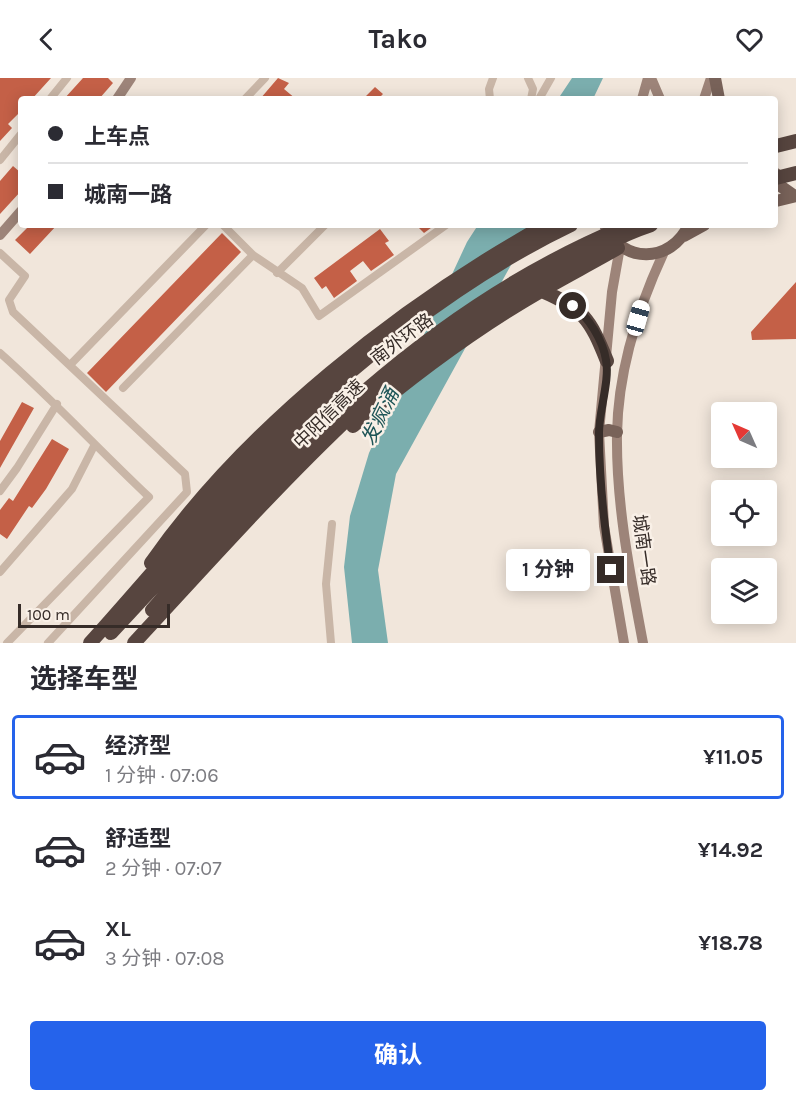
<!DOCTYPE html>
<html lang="zh">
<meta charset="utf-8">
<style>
:root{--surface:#fff;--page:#f2f2f3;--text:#2b2b33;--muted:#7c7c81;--line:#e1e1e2;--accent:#2563eb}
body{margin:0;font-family:Karla,"Noto Sans SC",sans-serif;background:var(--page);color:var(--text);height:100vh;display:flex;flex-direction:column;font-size:22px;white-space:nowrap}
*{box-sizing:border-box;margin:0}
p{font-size:20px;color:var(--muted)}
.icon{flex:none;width:33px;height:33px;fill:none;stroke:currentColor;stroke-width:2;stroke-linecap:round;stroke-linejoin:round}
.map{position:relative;height:565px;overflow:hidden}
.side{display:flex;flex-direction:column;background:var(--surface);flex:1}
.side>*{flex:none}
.hud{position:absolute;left:18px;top:18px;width:760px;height:132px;border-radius:6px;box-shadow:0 3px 15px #0003;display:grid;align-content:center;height:132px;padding:0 30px;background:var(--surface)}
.needle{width:39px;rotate:315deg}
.fabs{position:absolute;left:711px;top:324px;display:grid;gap:12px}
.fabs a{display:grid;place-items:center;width:66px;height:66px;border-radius:6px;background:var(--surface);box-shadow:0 3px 15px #0003;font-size:30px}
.scale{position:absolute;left:18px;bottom:15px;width:152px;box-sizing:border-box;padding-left:6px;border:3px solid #362c28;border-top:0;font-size:16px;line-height:21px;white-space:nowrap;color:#362c28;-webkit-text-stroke:4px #f9f0e7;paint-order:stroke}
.end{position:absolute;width:27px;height:27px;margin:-14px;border:8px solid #362c28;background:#fff;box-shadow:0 0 0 3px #fff}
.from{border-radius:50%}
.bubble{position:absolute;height:42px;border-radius:6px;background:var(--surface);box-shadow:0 3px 15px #0003;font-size:20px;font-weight:700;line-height:42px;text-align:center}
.car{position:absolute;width:18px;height:36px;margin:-18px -9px;border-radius:8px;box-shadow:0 0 4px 2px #0007;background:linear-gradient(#fff 24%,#345 0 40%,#fff 0 76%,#345 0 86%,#fff 0)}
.hud b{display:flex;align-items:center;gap:21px;height:57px;font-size:22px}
.hud b+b{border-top:2px solid var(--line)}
.hud i{width:15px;height:15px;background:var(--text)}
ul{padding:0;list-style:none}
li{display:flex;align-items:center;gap:18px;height:84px;margin:0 12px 9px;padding:0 18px;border:3px solid transparent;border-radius:6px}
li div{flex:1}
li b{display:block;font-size:22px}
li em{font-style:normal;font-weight:700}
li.on{border-color:var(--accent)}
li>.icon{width:54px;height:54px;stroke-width:1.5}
h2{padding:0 30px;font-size:27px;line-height:72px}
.button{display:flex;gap:12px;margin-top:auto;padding:12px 30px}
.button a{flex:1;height:69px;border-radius:6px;background:var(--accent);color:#fff;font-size:24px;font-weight:700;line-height:69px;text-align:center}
header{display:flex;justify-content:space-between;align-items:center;height:78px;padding:0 30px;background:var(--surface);font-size:27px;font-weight:700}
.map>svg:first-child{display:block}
.water{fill:#7baeae}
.building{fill:#c46047}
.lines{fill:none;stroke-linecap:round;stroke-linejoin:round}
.street{stroke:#c9b6a7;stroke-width:8}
.secondary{stroke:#9d8479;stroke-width:10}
.primary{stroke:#786259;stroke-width:12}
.highway{stroke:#57453f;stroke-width:14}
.route{stroke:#362c28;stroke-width:8}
.labels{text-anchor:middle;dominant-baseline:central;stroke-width:5;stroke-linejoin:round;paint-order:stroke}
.street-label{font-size:18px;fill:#362c28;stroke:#f9f0e7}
.water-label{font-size:20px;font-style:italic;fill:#1e5557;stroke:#f9f0e7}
</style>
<header><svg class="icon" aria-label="back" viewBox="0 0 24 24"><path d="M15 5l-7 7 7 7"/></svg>Tako<svg class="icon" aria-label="heart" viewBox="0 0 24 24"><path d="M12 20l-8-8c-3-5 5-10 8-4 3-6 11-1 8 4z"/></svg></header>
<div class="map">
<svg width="796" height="565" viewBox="0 0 796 565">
<rect width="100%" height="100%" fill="#f1e6db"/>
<path class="water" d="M572,0h31l-10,21h-35z
M478,147h55l-137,249 -18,96 10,73h-36l-8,-76 6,-51 19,-63 98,-211z"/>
<path class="building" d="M0,0h51l-19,21h-11v12l-13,13 4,4 -12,13z
M83,0h25l5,5 -14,16h-35z
M278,0l11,5 -5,6 12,10h-36z
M375,9l8,7 -5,5h-15z
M13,88l8,7v18l-21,23v-33z
M30,147h27l-27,29 -15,-14z
M416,147h19l-11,8z
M380,151l9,12 -4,2 9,12 -23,16 -8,-10 -13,10 7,10 -23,17 -8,-12 -4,3 -8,-11z
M222,155l19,19 -135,140 -19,-19z
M796,204v57l-44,1 -1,-8z
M22,324l12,6 -34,60v-27z
M52,361l17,10 -23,40 -14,19 -3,-2 -22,33 -7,-5v-24l9,-12 4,3z"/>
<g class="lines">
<path class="street" d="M528,0l5,11 -2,10
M50,21l17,-21
M245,21l20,-21
M490,21l-1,-10 4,-11
M539,21l12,-21
M0,82l21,-26
M223,147l30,30 49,33 17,28 127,-91
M0,175l25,23 -16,24 4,12 172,162 2,18 -139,151
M277,195l48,-48
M0,275c52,46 99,97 149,144l-142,146
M70,287l136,-140
M123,310l130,-133
M0,413l17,-23 40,-64
M0,494l72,-83 22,-43
M331,565l-5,-59 6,-60"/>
<path class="secondary" d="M651,0l9,21
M117,21l14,-21
M642,21l6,-21
M704,21l7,-21
M0,157l21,-24
M620,169l-8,45 -13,140 5,94 20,117
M643,565c-13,-69 -27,-139 -26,-209 1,-62 21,-126 47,-182"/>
<path class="primary" d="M715,0l4,21
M776,96l3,11 16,11
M776,123l20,-5
M605,147c17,40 66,38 84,0
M684,158l20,-11
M599,354l10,-2 8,2"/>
<path class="highway" d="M776,68l20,-5
M776,100l20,-5
M546,209l-4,4c42,18 48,28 65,70
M353,348c52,-44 107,-86 166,-122 32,-20 66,-37 99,-56
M151,485c94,-135 252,-259 395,-338
M152,532c137,-156 276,-302 472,-383
M111,555l114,-123 117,-119
M90,565c56,-62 109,-127 168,-186 88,-88 200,-178 313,-232
M134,565c77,-83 152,-168 236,-245 53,-48 116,-88 179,-123 32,-18 66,-38 102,-50"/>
</g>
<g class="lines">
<path class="route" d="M573,228c16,11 30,35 33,54 4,20 -7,51 -7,73 0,46 5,92 12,137"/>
</g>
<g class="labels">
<g class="street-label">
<text transform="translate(402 261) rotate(-37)">南外环路</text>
<text transform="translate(329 336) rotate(-44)">中阳信高速</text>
<text transform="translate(644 472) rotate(82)">城南一路</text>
</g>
<g class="water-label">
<text transform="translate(380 339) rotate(-64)">发疯涌</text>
</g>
</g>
</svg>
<div class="fabs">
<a><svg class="needle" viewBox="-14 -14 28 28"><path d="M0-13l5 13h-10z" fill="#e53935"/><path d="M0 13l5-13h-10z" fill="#7c7c81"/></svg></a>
<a><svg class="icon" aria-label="locate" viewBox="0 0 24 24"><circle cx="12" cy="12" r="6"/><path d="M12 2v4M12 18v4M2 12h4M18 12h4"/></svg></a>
<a><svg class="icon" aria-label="layers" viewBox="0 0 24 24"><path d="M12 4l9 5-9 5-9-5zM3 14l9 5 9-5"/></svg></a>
</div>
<div class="scale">100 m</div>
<i class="end from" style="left:573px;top:228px"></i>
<i class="end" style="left:611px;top:492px"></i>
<div class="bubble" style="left:506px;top:471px;width:84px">1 分钟</div>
<i class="car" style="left:638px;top:240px;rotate:16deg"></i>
<div class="hud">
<b><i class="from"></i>上车点</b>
<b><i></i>城南一路</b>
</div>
</div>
<section class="side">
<h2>选择车型</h2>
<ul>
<li class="on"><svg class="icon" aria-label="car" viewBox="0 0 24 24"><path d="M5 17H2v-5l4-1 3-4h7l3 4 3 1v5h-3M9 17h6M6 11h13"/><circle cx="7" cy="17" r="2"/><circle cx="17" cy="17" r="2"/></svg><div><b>经济型</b><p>1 分钟 · 07:06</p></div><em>¥11.05</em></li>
<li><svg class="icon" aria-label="car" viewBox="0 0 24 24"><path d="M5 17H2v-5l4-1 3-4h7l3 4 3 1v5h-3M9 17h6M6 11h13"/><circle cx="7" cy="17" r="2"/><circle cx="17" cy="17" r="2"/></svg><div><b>舒适型</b><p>2 分钟 · 07:07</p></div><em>¥14.92</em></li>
<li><svg class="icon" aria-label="car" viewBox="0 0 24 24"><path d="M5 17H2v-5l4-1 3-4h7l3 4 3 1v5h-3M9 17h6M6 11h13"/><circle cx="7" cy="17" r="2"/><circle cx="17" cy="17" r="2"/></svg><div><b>XL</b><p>3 分钟 · 07:08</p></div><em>¥18.78</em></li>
</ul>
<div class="button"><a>确认</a></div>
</section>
